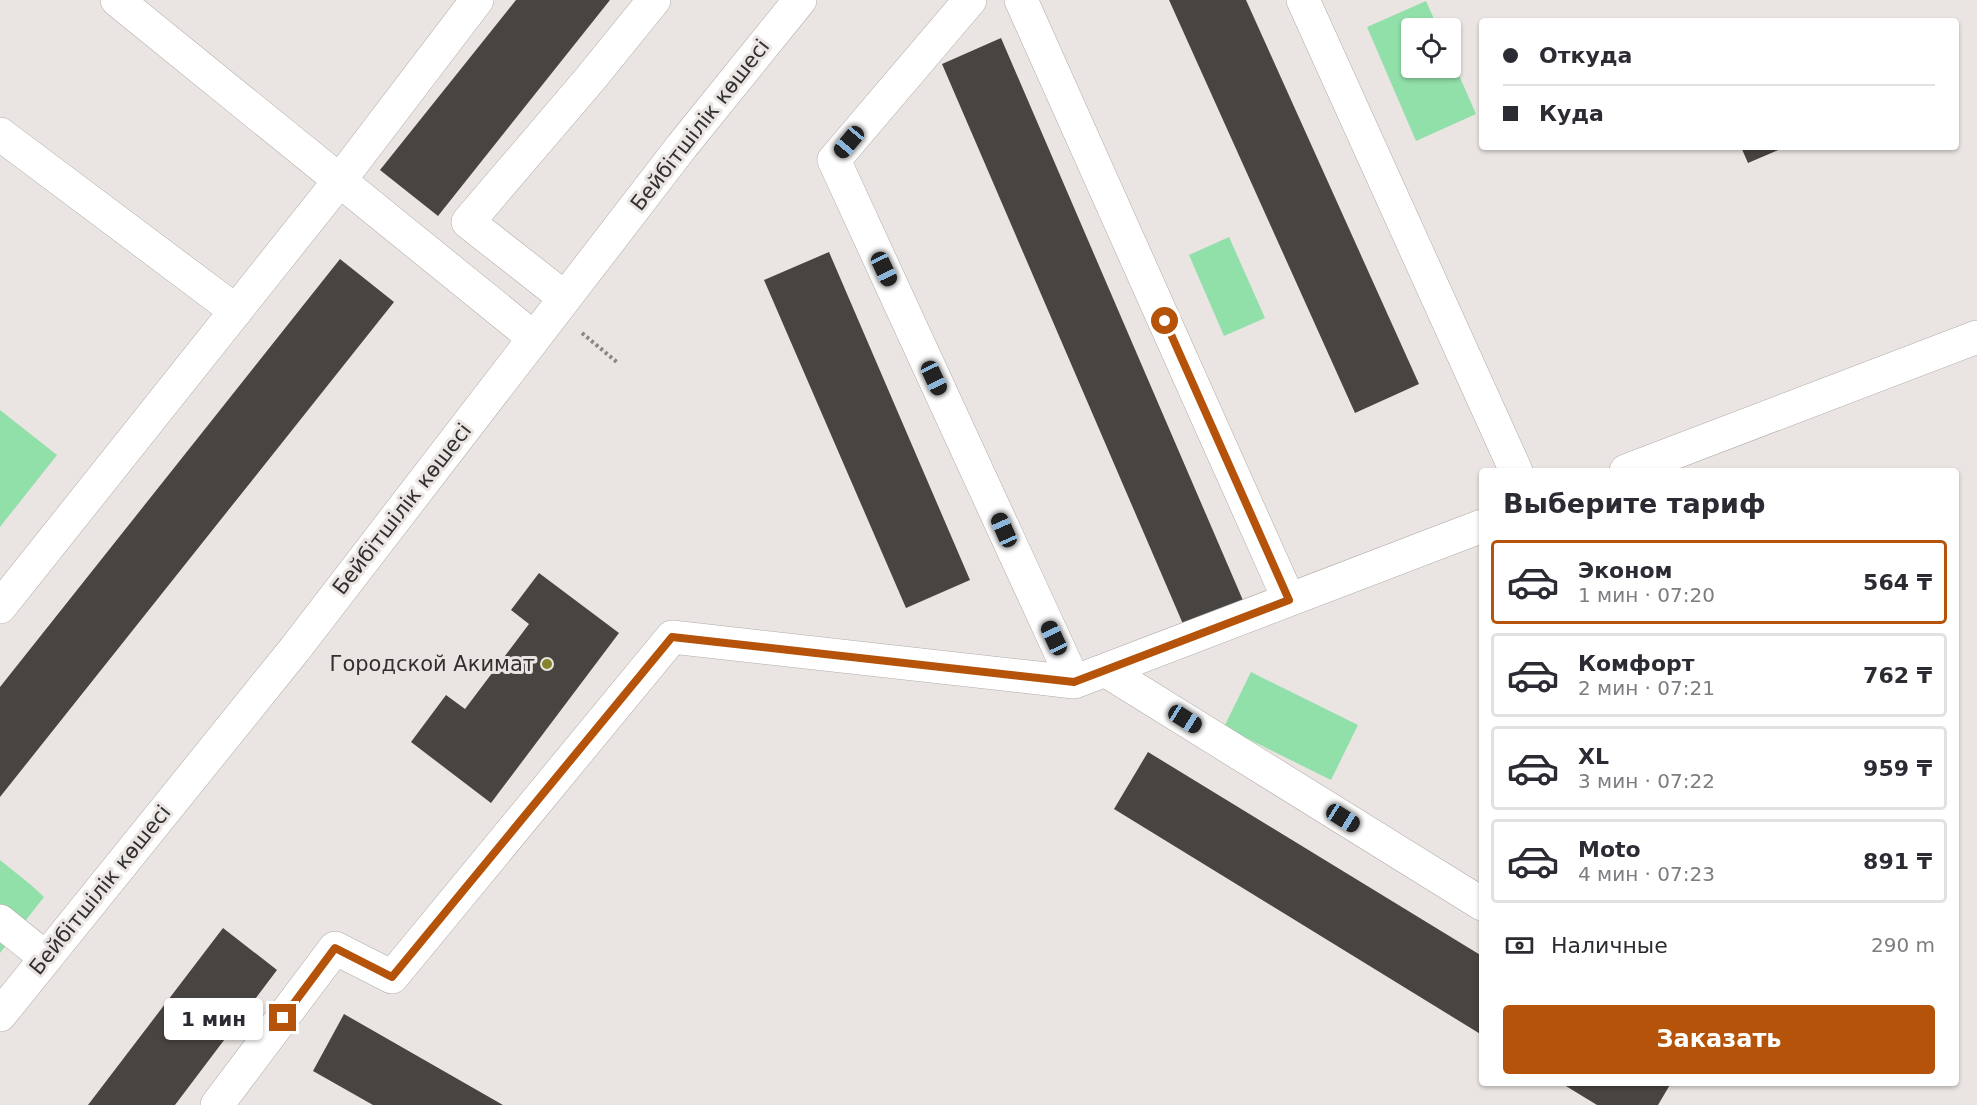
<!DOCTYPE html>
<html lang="ru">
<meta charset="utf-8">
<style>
:root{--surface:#fff;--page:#f7f7f7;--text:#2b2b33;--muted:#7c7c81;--line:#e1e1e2;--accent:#b45309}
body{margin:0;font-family:"DejaVu Sans",sans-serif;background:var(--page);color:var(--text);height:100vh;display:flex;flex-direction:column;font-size:22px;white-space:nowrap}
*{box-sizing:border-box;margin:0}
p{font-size:20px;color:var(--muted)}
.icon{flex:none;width:33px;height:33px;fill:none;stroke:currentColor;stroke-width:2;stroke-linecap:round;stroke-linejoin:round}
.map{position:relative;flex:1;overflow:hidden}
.sheet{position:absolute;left:1479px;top:468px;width:480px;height:618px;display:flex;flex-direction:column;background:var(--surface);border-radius:6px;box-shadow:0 2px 4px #0004}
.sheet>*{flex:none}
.banner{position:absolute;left:1479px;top:18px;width:480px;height:132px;border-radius:6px;box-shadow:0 2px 4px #0004;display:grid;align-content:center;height:132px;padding:0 24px;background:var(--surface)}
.buttons{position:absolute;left:1401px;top:18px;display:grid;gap:12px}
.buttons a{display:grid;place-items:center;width:60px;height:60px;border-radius:6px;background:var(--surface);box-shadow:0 2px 4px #0004;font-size:30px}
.end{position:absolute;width:27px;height:27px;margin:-14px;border:8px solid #b45309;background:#fff;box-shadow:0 0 0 3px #fff}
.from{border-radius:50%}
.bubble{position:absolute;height:42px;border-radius:6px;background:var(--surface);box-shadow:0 2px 4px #0004;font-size:20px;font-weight:700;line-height:42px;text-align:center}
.car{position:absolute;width:18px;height:36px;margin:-18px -9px;border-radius:8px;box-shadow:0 0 4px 2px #0007;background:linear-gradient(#222 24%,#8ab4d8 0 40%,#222 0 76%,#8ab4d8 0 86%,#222 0)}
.banner b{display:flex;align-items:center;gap:21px;height:57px;font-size:22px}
.banner b+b{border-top:2px solid var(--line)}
.banner i{width:15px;height:15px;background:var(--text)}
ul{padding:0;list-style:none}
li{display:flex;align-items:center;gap:18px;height:84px;margin:0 12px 9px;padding:0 12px;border:3px solid var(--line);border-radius:6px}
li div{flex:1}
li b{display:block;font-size:22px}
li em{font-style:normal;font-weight:700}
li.on{border-color:var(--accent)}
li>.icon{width:54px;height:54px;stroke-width:1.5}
h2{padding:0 24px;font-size:27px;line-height:72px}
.pay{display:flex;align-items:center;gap:15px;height:66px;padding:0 24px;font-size:22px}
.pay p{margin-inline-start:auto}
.cta{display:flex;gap:12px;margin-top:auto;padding:12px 24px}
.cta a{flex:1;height:69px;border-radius:6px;background:var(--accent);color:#fff;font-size:24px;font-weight:700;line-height:69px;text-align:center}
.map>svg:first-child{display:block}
.green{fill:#91dfa9}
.building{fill:#484442}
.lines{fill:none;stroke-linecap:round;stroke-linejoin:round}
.minor-casing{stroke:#b0aba8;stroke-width:34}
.path{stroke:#8a8684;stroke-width:4;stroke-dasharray:3 3;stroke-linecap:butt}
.minor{stroke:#fff;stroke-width:33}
.route{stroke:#b45309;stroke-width:8}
.poi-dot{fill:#85842d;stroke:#eae5e2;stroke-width:2}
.labels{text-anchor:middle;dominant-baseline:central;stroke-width:6;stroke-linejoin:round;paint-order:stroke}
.street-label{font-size:21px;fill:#32302f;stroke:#eae5e2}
.poi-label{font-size:21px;fill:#32302f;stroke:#eae5e2;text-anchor:end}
</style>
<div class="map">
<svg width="1977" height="1105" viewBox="0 0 1977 1105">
<rect width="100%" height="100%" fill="#eae5e2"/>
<path class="green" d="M1426,1l12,27h-26v40h38l1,-11 25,57 -60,27 -49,-114z
M1229,237l36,81 -41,18 -35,-81z
M0,410l57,45 -57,72z
M1251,672l107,53 -27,55 -107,-53z
M0,860l31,25 13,12 -44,56z"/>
<path class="building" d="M516,0h94l-172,216 -58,-46z
M1169,0h77l173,384 -64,29z
M1001,38l244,567 -59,26 -244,-567z
M1741,147h44l-37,16z
M829,252l141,328 -64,28 -142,-328z
M340,259l54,43 -394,495v-110z
M539,573l80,60 -128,170 -80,-61 35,-47 19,14 64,-85 -18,-14z
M1148,752l334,204v79l-368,-226z
M223,928l54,42 -102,135h-87z
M344,1014l159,91h-130l-60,-34z
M1561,1083h110l-13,22h-61z"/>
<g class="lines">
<defs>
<path id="minor" d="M117,0l417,338
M970,0l-136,160 240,522
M1021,0l268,600
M1303,0l213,471
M0,134l236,177
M565,298l-97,-76 122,-143 64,-79
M1626,471l351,-134
M0,607l340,-427 137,-180
M1105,670l377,234
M0,921l46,37
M0,1015l295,-366 387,-503 118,-146
M217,1105l118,-157 57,29 280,-340 402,45 408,-156"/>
</defs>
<use href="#minor" class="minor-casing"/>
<path class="path" d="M582,333l36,30"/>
<use href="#minor" class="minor"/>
</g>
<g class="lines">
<path class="route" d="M283,1018l52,-70 57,29 280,-340 402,45 215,-82 -124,-279"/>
</g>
<circle class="poi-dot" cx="547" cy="664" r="6"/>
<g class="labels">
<g class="street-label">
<text transform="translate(700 125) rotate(-52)">Бейбітшілік көшесі</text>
<text transform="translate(402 509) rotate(-52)">Бейбітшілік көшесі</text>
<text transform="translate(100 890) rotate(-51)">Бейбітшілік көшесі</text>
</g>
<g class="poi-label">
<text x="535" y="664">Городской Акимат</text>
</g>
</g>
</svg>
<div class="buttons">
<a><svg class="icon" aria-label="locate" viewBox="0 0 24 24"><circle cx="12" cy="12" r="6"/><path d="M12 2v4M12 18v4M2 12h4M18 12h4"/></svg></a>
</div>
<i class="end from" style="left:1165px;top:321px"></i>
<i class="end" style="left:283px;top:1018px"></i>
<div class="bubble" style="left:164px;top:998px;width:99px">1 мин</div>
<i class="car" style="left:849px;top:142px;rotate:220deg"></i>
<i class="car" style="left:884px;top:269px;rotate:155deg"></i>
<i class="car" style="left:934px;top:378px;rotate:155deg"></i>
<i class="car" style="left:1004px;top:530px;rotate:336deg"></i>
<i class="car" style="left:1054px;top:638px;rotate:335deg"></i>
<i class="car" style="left:1185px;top:719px;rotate:122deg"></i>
<i class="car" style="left:1343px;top:818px;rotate:122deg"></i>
<div class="banner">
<b><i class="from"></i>Откуда</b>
<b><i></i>Куда</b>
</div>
<section class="sheet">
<h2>Выберите тариф</h2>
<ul>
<li class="on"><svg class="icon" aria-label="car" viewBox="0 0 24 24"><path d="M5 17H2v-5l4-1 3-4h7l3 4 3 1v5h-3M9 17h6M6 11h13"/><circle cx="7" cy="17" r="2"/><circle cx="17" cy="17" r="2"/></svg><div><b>Эконом</b><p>1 мин · 07:20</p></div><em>564 ₸</em></li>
<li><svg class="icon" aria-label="car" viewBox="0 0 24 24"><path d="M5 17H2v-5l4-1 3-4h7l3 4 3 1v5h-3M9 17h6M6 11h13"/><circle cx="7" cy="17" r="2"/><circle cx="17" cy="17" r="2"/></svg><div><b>Комфорт</b><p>2 мин · 07:21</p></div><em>762 ₸</em></li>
<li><svg class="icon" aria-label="car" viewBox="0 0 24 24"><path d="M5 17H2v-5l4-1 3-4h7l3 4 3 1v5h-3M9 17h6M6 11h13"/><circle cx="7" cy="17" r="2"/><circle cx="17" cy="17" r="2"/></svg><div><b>XL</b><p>3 мин · 07:22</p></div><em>959 ₸</em></li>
<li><svg class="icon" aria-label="car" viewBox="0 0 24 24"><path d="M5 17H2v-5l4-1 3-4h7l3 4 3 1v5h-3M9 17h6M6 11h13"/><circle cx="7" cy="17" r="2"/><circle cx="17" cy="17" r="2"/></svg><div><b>Moto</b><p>4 мин · 07:23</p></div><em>891 ₸</em></li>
</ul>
<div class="pay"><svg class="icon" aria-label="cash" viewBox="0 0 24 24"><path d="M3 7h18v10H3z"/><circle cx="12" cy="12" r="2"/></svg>Наличные<p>290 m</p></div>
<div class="cta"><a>Заказать</a></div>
</section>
</div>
